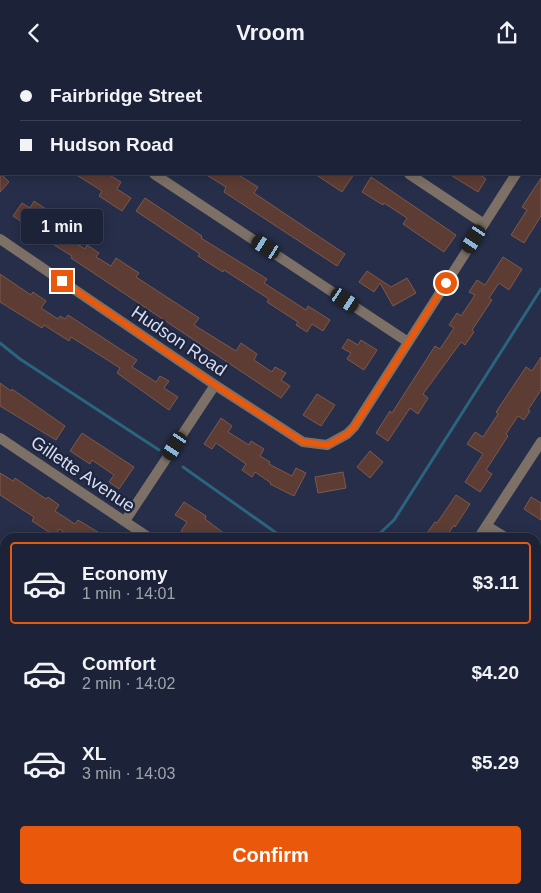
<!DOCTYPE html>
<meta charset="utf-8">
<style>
:root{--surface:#1c2237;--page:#292f42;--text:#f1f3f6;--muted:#a0a4ad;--line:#3a3f52;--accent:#ea580c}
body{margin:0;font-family:Helvetica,sans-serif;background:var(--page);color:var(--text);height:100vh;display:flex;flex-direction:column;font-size:19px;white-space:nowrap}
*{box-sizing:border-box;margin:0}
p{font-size:16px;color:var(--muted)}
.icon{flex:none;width:28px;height:28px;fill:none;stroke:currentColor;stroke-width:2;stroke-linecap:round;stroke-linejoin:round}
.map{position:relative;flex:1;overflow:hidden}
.drawer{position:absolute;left:0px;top:468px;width:541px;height:361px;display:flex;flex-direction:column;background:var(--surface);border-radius:15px 15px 0 0;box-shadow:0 2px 12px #0003,0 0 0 1px var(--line)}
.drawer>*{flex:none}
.guide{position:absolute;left:0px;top:0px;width:541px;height:110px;box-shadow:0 2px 12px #0003,0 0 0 1px var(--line);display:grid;align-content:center;height:110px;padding:0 20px;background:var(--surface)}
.end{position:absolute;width:22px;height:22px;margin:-11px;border:6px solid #ea580c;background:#fff;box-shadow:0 0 0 2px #fff}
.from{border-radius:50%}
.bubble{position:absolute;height:35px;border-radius:5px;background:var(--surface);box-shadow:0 2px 12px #0003,0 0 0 1px var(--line);font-size:16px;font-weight:700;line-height:35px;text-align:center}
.car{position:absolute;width:15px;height:30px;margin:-15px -8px;border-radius:6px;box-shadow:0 0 4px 1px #0007;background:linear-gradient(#222 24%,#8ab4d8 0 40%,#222 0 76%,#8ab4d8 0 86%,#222 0)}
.guide b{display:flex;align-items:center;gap:18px;height:48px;font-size:19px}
.guide b+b{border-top:1px solid var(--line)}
.guide i{width:12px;height:12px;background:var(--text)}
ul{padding:9px 0 0;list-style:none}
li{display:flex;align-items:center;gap:15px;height:82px;margin:0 10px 8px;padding:0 10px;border:2px solid transparent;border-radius:5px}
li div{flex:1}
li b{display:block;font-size:19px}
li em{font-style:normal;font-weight:700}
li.selected{border-color:var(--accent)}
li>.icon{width:45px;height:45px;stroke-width:1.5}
.button{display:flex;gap:10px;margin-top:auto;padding:10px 20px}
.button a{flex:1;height:58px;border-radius:5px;background:var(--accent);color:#fff;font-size:20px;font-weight:700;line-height:58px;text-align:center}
header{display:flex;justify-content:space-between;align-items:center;height:65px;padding:0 20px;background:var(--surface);font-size:22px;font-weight:700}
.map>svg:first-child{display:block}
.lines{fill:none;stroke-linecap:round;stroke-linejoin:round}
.stream{stroke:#2b647d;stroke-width:3}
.building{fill:#5d3c33;stroke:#7c594f}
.minor{stroke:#7d7066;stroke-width:10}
.route{stroke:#ea580c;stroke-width:6}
.labels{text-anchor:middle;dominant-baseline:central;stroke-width:4.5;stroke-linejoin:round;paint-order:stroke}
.street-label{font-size:18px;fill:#d6dcee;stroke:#1d243e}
</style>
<header><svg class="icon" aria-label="back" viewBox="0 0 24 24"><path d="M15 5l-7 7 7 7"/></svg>Vroom<svg class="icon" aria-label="share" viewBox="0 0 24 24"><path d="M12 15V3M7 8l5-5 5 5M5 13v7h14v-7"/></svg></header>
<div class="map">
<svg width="541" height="828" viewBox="0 0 541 828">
<rect width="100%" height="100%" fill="#262e49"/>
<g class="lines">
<path class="stream" d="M0,278l20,16 139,91
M183,402l99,70
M376,472l18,-17 147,-231
M536,766l5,3
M137,828l3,-4"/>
</g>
<path class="building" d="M0,108l9,9 -9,10z
M75,109h33l13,8 -4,7 14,9 -9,13 -23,-15 3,-5z
M205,109h32l21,13 -4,6 91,61 -8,12 -113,-74 2,-5z
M315,109h39l-12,18z
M449,109h30l7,5 -8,13z
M371,112l85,58 -12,17 -41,-28 4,-6 -23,-15 -1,2 -21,-13z
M541,113v38l-17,27 -13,-8 16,-25 -5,-3z
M145,133l57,38 -1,2 66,41 -3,4 42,27 2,-4 22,14 -7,11 -11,-7 -5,8 -11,-7 2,-3 -31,-20 2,-3 -45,-29 -1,2 -25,-16 2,-2 -64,-43z
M34,136l19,13 3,-5 13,8 -2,3 6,3 -2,3 8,4 -8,10 14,9 2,-4 12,8 -3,4 15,9 5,-8 23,15 -3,4 63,41 -5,7 42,26 5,-8 16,11 -3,6 18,12 3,-5 11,6 -5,7 9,6 -9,12 -210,-140 1,-2 -18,-11 4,-9 -20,-13 -5,6 -20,-13 9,-13 8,5z
M503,192l19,12 -13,21 -10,-7 -10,15 3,2 -20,30 2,2 -9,13 -4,-3 -38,52 5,4 -10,16 -8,-6 -22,33 -12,-8 14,-22 2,2 43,-67 5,3 14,-21 -5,-3 8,-12 4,3 14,-21 -6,-3 8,-12 8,5z
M367,206l24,16 16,-9 9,15 -23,13 -13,-23 -6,9 -15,-10z
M0,209l31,21 2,-3 13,9 -5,7 17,11 2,-3 5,3 3,-4 69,45 -5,7 24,15 4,-6 9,5 -5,7 14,9 -9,13 -52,-37 3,-5 -41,-26 -8,-5 -2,4 -25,-16 -2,3 -42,-26z
M348,274l10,6 3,-5 16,10 -13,20 -17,-11 4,-6 -9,-5z
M541,292v33l-13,20 2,1 -6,9 -6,-4 -12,18 2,2 -22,34 6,4 -12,18 -15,-10 18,-28 -16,-10 8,-12 8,5 15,-23 -2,-2 30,-45 6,4z
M0,318l11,8 1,-2 53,37 -9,14 -56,-34z
M317,329l18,11 -14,21 -18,-11z
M221,353l11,8 -4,6 21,13 2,-4 13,8 -4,7 10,6 -1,2 23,12 4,-8 10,5 -12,23 -24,-12 1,-1 -16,-11 -3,5 -10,-7 4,-6 -30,-21 -4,6 -8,-5z
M82,368l52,34 -15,22 -10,-7 5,-7 -22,-15 -2,4 -20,-13z
M370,386l13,11 -13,16 -13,-11z
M343,407l3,16 -28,5 -3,-16z
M0,408l13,8 2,-3 31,21 2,-2 11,8 -4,6 20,13 3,-4 28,17h-34l-13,-8 -4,7 -23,-15 2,-4 -34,-22z
M456,430l14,9 -15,23 -1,-2 -8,12h-22l11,-15 2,1z
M531,432l10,6v17l-17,-11z
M184,437l22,14 -1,3 24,18h-38l-10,-6 6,-9 -12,-7z"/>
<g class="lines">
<path class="minor" d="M61,0v1
M246,0l2,1
M419,1l1,-1
M540,72l1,-1
M154,109l254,168
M409,109l75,50
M0,174l215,146 88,57 24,3 20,-11 7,-7 162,-253
M0,373l148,99
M125,456l90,-136
M487,461l18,11
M479,472l62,-95
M536,493l5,3
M0,543l5,4
M536,663l5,3
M0,714l5,3
M485,824l6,4
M42,828l2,-4
M257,828l3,-4"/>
</g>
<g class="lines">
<path class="route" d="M62,216l153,104 88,57 25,3 19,-11 7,-7 92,-144"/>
</g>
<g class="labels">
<g class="street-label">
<text transform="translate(179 276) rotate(34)">Hudson Road</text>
<text transform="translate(83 409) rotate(34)">Gillette Avenue</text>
</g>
</g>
</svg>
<i class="end from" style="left:446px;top:218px"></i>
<i class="end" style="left:62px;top:216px"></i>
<div class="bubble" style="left:21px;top:144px;width:82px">1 min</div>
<i class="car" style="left:474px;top:174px;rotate:213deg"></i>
<i class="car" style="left:266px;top:182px;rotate:303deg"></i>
<i class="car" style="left:345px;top:235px;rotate:124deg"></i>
<i class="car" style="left:175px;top:381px;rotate:213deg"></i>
<div class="guide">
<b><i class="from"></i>Fairbridge Street</b>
<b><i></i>Hudson Road</b>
</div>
<section class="drawer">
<ul>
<li class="selected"><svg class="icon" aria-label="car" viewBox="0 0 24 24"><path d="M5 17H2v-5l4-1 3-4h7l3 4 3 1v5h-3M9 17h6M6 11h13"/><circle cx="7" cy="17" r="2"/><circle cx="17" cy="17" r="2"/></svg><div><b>Economy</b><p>1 min · 14:01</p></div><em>$3.11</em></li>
<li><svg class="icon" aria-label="car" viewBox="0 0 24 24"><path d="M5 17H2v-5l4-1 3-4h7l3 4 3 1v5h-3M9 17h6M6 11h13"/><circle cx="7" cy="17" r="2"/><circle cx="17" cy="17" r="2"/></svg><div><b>Comfort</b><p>2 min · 14:02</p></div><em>$4.20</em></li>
<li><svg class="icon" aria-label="car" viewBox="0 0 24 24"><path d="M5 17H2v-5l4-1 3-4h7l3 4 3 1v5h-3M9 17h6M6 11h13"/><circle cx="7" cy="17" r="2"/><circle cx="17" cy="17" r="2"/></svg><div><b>XL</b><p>3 min · 14:03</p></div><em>$5.29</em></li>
</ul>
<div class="button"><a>Confirm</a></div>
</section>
</div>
